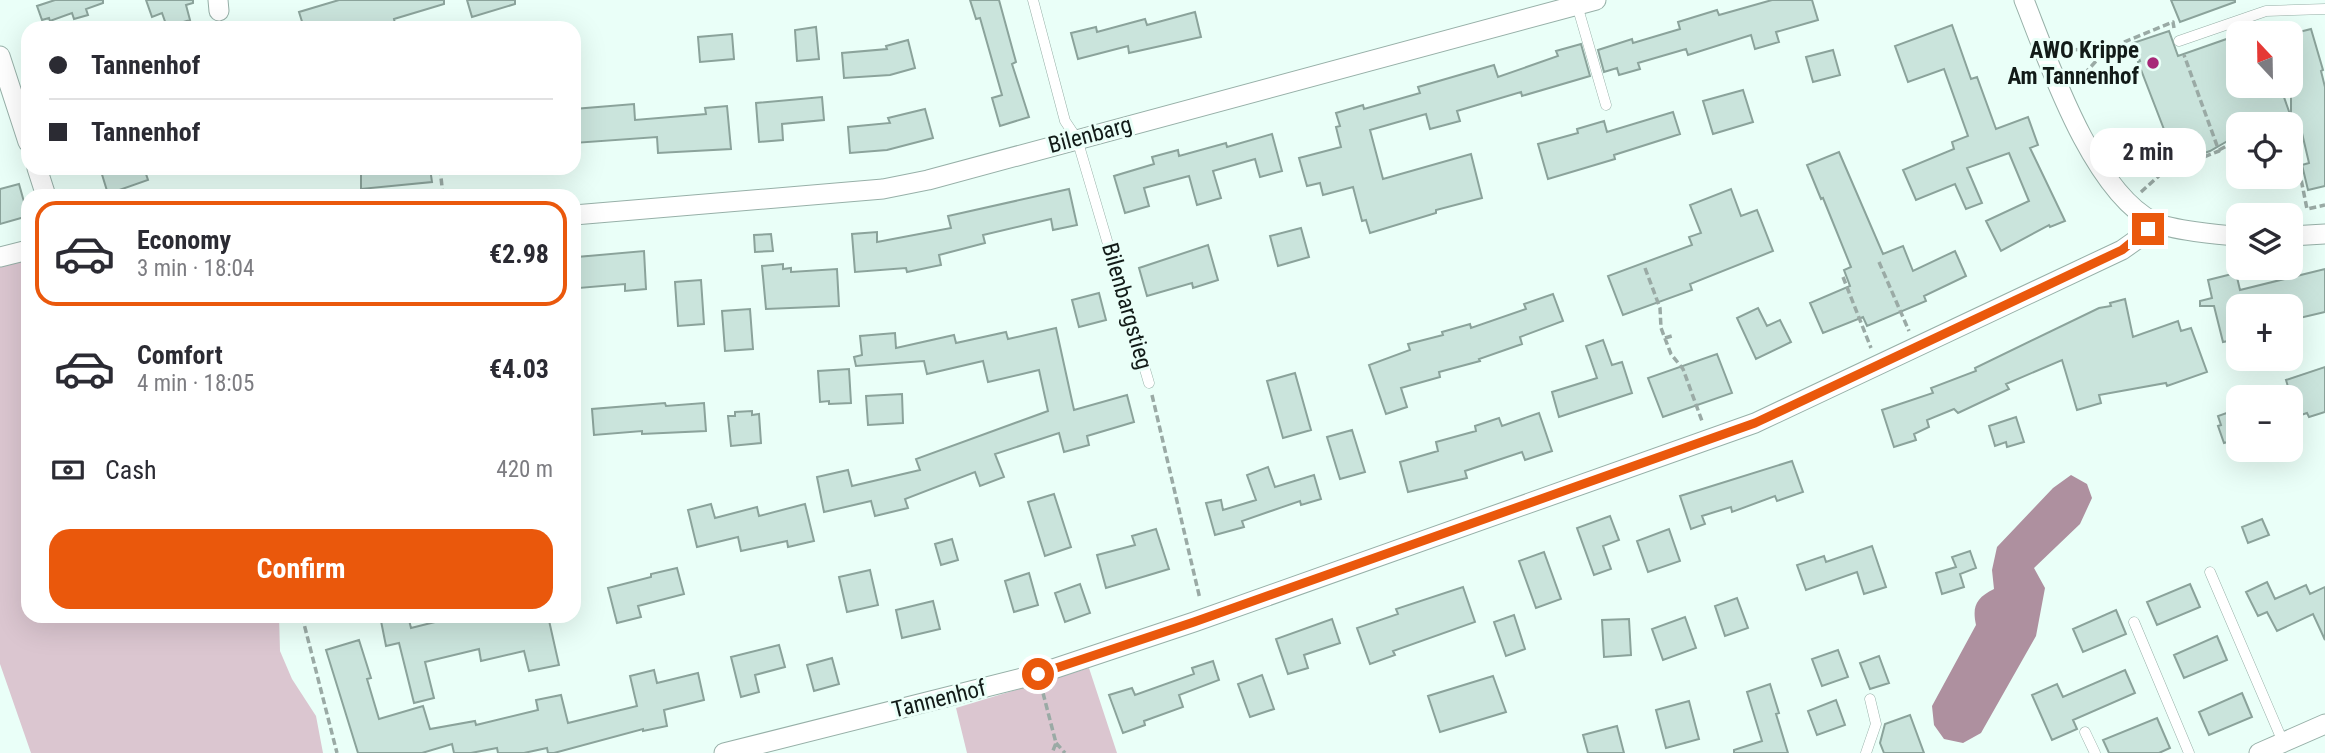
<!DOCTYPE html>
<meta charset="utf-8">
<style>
:root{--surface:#fff;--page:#f7f7f7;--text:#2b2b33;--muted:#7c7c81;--line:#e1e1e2;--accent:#ea580c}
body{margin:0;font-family:"Roboto Condensed",sans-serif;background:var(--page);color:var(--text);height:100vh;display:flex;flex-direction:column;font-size:26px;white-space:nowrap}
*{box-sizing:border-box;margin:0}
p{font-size:23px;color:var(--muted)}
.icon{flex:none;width:38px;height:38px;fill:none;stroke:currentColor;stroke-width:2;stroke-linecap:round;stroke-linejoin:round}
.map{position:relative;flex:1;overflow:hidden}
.details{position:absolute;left:21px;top:189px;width:560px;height:434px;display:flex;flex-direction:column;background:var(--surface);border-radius:21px;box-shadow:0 7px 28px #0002}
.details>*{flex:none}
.banner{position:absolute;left:21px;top:21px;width:560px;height:154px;border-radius:21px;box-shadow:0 7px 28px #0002;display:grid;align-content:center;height:154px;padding:0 28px;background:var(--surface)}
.needle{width:46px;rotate:338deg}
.tools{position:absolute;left:2226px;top:21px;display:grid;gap:14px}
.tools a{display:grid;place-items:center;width:77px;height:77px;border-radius:14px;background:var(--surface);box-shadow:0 7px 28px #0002;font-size:35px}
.end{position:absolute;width:32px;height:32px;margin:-16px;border:9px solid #ea580c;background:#fff;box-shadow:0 0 0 4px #fff}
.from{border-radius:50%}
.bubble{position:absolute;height:49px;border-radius:21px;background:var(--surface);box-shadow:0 7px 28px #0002;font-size:23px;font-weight:700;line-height:49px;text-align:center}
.banner b{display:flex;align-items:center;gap:24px;height:66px;font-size:26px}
.banner b+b{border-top:2px solid var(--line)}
.banner i{width:18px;height:18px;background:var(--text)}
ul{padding:12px 0 0;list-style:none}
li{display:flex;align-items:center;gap:21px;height:105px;margin:0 14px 10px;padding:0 14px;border:4px solid transparent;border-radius:21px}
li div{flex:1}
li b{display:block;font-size:26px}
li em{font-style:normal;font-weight:700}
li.on{border-color:var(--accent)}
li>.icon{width:63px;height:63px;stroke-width:1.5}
.pay{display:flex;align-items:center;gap:18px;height:77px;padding:0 28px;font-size:26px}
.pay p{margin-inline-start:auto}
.action{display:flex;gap:14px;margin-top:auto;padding:14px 28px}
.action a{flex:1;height:80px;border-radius:21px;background:var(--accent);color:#fff;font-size:28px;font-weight:700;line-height:80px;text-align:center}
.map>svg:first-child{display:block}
.green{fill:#dbc6d0}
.water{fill:#ae909f}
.building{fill:#cae4dc;stroke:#8ba39b;stroke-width:2}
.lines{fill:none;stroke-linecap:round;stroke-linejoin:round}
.service-casing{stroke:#97b0a8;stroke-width:11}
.minor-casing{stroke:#97b0a8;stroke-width:21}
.path{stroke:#9aaaa5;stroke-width:3.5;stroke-dasharray:7 3.5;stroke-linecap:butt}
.service{stroke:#fff;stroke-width:10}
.minor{stroke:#fff;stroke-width:19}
.route{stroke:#ea580c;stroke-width:9}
.poi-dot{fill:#a72878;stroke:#eafff8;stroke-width:2.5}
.labels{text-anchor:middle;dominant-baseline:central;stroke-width:6;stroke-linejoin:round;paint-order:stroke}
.poi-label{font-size:23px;font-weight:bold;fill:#121b18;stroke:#eafff8;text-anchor:end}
.street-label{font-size:23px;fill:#121b18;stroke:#eafff8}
</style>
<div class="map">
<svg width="2325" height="753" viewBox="0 0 2325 753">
<rect width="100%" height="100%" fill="#eafff8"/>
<path class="green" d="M28,256v360h251l1,35 12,28 24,37 7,37h-292l-31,-89v-400z
M1089,668l28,85h-150l-11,-45z"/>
<path class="water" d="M2071,475l16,9 5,14 -12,26 -46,44 11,20 -9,48 -55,97 -18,10 -19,-4 -10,-14 -2,-19 44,-81c-4,-19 0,-27 18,-36l-2,-19 5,-23 56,-59z"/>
<path class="building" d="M55,0h48v3l-17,6 2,6 -14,4 -2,-6 -22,8 -1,-3 -7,2 -5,-14z
M146,0h47v3l-7,2 4,15 -23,7 -5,-14 -10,4z
M339,0h105v4l-50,15 2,9h-92l-5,-16z
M467,0h48v4l-43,13z
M970,0h29l17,62 -4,2 17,53 -29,9 -8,-28 10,-3 -22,-77 -4,1z
M1772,0h40l6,20 -42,12 3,10 -24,7 -4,-14 -63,20 -2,-6 -48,14 2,6 -21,6 -2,-7 -13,4 -6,-22 34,-11 1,4 47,-14 -2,-7 39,-12 2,5z
M2171,0h64v2l-55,20z
M1195,12l6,25 -72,16 -1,-7 -50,13 -7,-26 25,-6 1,5 48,-13 2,6z
M1952,25l19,54 6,-2 19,52 32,-12 10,28 -8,3 35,73 -15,6 -1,-2 -48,26 -15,-30 43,-20 -20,-48 -42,15 15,35 -16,6 -11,-25 -39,16 -13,-30 51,-21 -2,-7 16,-6 -24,-67 -36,13 -13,-36z
M816,27l3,32 -22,2 -2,-31z
M2311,29l12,41 -2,1 4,16v99l-17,4 -6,-25 7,-2 -7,-30 -7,2 -3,-11h-54v11l-28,16 -33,12 -39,-101 2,-1 -7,-18 36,-12 9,25 60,-21v51h42l11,31v-83z
M732,34l2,25 -34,3 -2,-25z
M908,40l7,28 -25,7 -46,3 -2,-25 45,-4 -1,-3z
M1581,44l9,32 -68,20 -1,-4 -64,19 3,10 -30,8 -4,-15 -56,16 13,49 88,-25 11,44 -46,12v3l-66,20 -4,-13 -4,1 -9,-34 -30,8 -3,-12 -13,3 -8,-28 42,-11 -5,-20 4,-1 -4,-13 27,-8 1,4 56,-16 -2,-6 76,-22 4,12 60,-21 -2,-5z
M1833,50l7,25 -27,7 -7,-25z
M1743,90l10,32 -40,12 -10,-33z
M822,97l2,23 -42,4 1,16 -24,2 -3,-39z
M634,104l1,16 71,-6 -1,-6 22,-2 4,43 -73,4 -1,-16 -83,6v-34z
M925,109l8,29 -46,12 -37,3 -2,-26 42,-4 -2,-5z
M1673,112l7,22 -66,21 1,4 -67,20 -10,-35 40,-11 -1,-4 27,-8 3,11z
M1272,134l10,37 -22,6 -5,-18 -42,12 8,27 -24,7 -8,-29 -45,12 5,18 -24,7 -11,-37 40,-12 -2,-7 26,-7 1,6 47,-13 1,4z
M1839,152l44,102 20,-8 10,25 42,-20 11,25 -42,20 2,5 -59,25 -4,-9 -40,16 -13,-30 40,-17 -6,-16 7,-3 -28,-69 -2,1 -14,-34z
M100,168h44l4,12 -40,14z
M361,168h69l2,14 -71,7z
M19,184l9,32 -28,8v-35z
M1069,189l8,36 -24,5 -2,-11 -68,16 2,8 -46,12 2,10 -34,7 -1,-4 -51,4 -3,-38 25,-2v10l74,-14 -3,-12z
M1731,189l10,27 16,-6 16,41 -83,33 2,6 -69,25 -15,-39 84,-31 -3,-8 12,-4 -11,-28z
M1301,228l8,29 -31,9 -8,-30z
M771,234l2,17 -18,1 -1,-17z
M1208,245l10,35 -25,8 -1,-5 -45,13 -8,-28z
M644,251l2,38 -21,2v-7l-46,4 -2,-31z
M783,264v5l8,-1v4l46,-3 2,37 -73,3 -4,-43z
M2325,269v43l-34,8v-14h-53v33l-15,3 -9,-36h-14v-5l12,-3 -4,-18 28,-7 4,17z
M701,280l3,44 -26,2 -3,-44z
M1099,293l7,27 -27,7 -7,-27z
M1553,294l10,27 -43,16 2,7 -43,15 1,2 -41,11 1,5 -39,11 6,19 -21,7 -17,-49 41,-15 -2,-6 35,-9 -1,-3 28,-8 1,4 55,-19 -2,-5z
M2125,299l8,38 45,-16 3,10 10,-3 16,44 -40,14 -1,-3 -67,12 2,8 -24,7 -15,-50 -56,24 3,5 -51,24 -4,-4 -27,11 2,7 -15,7 2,6 -22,7 -12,-37 51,-17 -2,-5 45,-17 -1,-3 124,-60 12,-2 -1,-3z
M1758,308l9,18 13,-6 11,22 -35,17 -19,-41z
M750,309l3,40 -28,2 -3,-40z
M1056,328l18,82 53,-15 7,27 -47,14 2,9 -25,7 -5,-19 -64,21 9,23 -24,9 -5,-14 -70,27 3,9 -33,8 -4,-15 -47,11 -7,-35 31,-7 4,16 68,-16 -4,-11 132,-48 -9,-41 -51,12 -5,-21 -56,13 -3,-13 -68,5 -2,-9 8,-2 -2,-19 35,-3 1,15 58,-13 2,8 50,-11 2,7z
M1603,340l9,25 10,-3 10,31 -73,24 -7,-25 45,-14 -11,-32z
M1717,354l15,39 -69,24 -15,-39z
M2325,367v45l-16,5 -2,-4 -9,3 -4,-9 -2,1 -1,-11h-3l-2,-5 3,-2 -3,-10z
M849,369l2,34 -22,1v-3l-9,1 -2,-31z
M1295,373l16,57 -28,8 -16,-57z
M902,394l1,29 -35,2 -2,-29z
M665,403l1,3 38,-3 2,28 -64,3v-3l-48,4 -2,-26z
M2238,409v30l-14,4 -6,-17 3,-1 -3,-9z
M752,411v4l7,-1 2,29 -30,3 -3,-30h7v-4z
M1539,413l13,38 -27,9 -3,-8 -57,19 2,7 -59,14 -8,-30 38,-11 -2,-9 40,-11 -1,-5 24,-8 3,8z
M2016,417l8,25 -17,5 -1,-5 -11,4 -6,-20z
M1352,430l13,42 -25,7 -13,-42z
M1792,461l11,31 -26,9 -2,-5 -43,16 -1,-5 -29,9 3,8 -14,5 -11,-33z
M1268,467l7,20 39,-12 7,24 -20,6 -1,-4 -58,20 2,6 -29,8 -9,-32 15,-3 2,10 33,-10 -9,-25z
M1054,494l17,53 -26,9 -17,-54z
M711,504l4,14 42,-11 2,9 46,-12 9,37 -26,6 -1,-6 -46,10 -3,-14 -41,10 -9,-37z
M1610,516l9,24 -16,6 8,23 -17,6 -17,-47z
M2262,519l7,16 -21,8 -6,-16z
M1156,529l13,40 -63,19 -9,-33 38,-10 -3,-9z
M1669,529l11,32 -32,11 -11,-31z
M952,539l6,21 -17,5 -6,-21z
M1872,546l14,41 -22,7 -7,-22 -51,18 -9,-25 27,-9 2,6z
M1970,551l6,17 -16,6 4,13 -22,7 -6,-21 20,-6 -4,-10z
M1544,552l17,47 -25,9 -17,-47z
M677,568l7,26 -46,12 3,11 -24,6 -9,-35 43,-11v-3z
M870,570l8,35 -31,7 -8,-35z
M1029,573l9,32 -24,7 -9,-31z
M2267,582l8,17 31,-14 4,9 15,-7v53l-12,-26 -36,17 -10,-19 -9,4 -12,-24z
M1080,584l10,29 -25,9 -10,-29z
M2190,584l10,23 -43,18 -10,-23z
M1463,587l12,35 -82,29 2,4 -25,9 -13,-36 41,-14 -2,-5z
M1737,598l11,30 -23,8 -10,-30z
M933,601l7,28 -38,9 -6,-28z
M2116,610l10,24 -43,18 -10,-23z
M1514,615l11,34 -19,7 -12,-34z
M380,616h28l3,12 48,-12h89l11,49 -30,6 -5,-20 -43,10 -2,-12 -54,13 9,36 -20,5 -15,-60 -13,3z
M1685,617l11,31 -33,12 -11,-31z
M1332,619l8,24 -36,12 4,13 -20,6 -12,-35z
M1629,619l2,36 -27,2 -2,-37z
M2217,636l10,24 -43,18 -10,-23z
M359,640l12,38 -4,1 12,40 44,-13 7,23 45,-8 1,4 62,-15 -2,-10 25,-5 7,28 69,-17 -7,-30 24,-6 3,13 41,-10 6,27 -40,10 3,16 -24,5v-2l-89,24h-6l-1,-5 -23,5h-26l-1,-5 -26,5h-17l-2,-9 -30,9h-64l-32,-103z
M779,645l6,22 -30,8 4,17 -18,5 -10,-40z
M1838,650l10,27 -26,9 -10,-27z
M1879,656l10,27 -19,6 -10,-26z
M832,658l7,26 -25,7 -7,-26z
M1213,661l6,19 -40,15 4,12 -39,14 1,4 -22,8 -14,-38 23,-7 3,7 59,-21 -2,-6z
M2125,670l10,23 -62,27 4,9 -25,11 -20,-45 25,-11 6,13z
M1262,675l12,34 -24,8 -12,-33z
M1493,676l13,36 -66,20 -12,-36z
M1770,684l9,29 -3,1 12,39h-54v-3l28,-9 -15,-49z
M2242,693l10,24 -43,18 -10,-23z
M1836,700l9,25 -28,10 -9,-24z
M1689,701l10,38 -33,9 -10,-38z
M1910,715l14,38h-40l-4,-10 5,-19z
M2157,718l13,30 -11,5h-50l-6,-13z
M1617,726l7,27h-36l-5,-18z"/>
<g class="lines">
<defs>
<path id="service" d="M1033,0l32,121 12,18 72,244
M1577,5l29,100
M2179,41l87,-30 59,-2
M2210,572l73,170
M2134,622l55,131
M2085,732l10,21
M1866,753l10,-29 -6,-25"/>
<path id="minor" d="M218,0l1,11
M2024,0c25,63 68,191 130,222 17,8 65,13 84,14
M0,56l28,86
M37,168l9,28
M574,215l309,-26 45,-9 668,-180
M2291,236l34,-2
M0,257l28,-7
M724,753l314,-79 156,-52 561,-199 367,-173 17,-12 14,-17
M2259,753l66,-29"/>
</defs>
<use href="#service" class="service-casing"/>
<use href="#minor" class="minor-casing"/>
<path class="path" d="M2063,50l44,-1
M2077,82l30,-33 66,-27 1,6
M2270,124l15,-7 4,2 1,5
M2291,129l16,80 18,-4
M2219,150l19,-10
M440,168l3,28
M2141,192l20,-18 58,-23 -35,-96
M1879,262l30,69
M1645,268l15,40 1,20 10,26 12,15 19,52
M1843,277l28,71
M1665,338l10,-3
M1152,395l48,204
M302,616l35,137
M1043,693l13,50 -4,10
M1056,743l9,10"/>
<use href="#service" class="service"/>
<use href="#minor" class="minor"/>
</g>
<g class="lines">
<path class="route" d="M1038,674l156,-52 561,-199 367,-173 26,-21"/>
</g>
<circle class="poi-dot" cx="2153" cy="63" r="7"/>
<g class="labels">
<g class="poi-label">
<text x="2139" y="50">AWO Krippe<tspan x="2139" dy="26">Am Tannenhof</tspan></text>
</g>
<g class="street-label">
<text transform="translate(1090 135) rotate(-15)">Bilenbarg</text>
<text transform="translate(1127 306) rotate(74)">Bilenbargstieg</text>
<text transform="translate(939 699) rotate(-14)">Tannenhof</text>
</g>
</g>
</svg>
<div class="tools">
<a><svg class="needle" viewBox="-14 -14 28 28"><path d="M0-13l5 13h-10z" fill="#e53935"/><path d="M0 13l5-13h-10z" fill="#7c7c81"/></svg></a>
<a><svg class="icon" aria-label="locate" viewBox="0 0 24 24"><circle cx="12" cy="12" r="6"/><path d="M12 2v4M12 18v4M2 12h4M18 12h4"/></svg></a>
<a><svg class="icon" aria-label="layers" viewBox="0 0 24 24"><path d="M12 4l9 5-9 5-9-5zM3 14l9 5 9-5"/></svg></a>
<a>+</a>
<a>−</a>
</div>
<i class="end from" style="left:1038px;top:674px"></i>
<i class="end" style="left:2148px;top:229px"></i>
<div class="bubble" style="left:2090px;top:128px;width:116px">2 min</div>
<div class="banner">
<b><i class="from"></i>Tannenhof</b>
<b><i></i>Tannenhof</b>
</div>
<section class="details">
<ul>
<li class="on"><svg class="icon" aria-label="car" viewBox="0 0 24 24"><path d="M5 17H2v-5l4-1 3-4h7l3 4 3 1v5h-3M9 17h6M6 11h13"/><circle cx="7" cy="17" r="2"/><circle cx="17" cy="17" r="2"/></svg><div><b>Economy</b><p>3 min · 18:04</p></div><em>€2.98</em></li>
<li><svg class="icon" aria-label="car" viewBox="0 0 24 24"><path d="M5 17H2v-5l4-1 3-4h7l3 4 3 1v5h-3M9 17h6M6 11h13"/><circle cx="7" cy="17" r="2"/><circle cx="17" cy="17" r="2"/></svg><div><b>Comfort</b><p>4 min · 18:05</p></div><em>€4.03</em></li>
</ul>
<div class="pay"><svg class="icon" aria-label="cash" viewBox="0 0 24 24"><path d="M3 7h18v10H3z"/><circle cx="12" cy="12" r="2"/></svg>Cash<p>420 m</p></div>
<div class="action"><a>Confirm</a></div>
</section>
</div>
